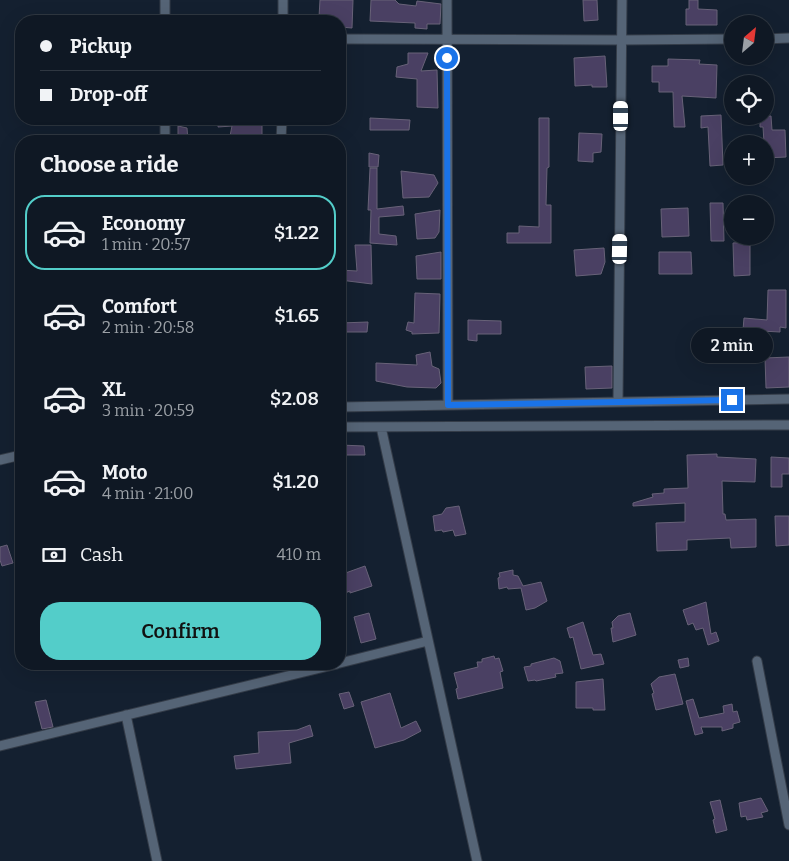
<!DOCTYPE html>
<meta charset="utf-8">
<style>
:root{--surface:#0f1824;--page:#18212c;--text:#f1f3f6;--muted:#9ba0a6;--line:#2f3741;--accent:#53cdc9}
body{margin:0;font-family:Bitter,serif;background:var(--page);color:var(--text);height:100vh;display:flex;flex-direction:column;font-size:19px;white-space:nowrap}
*{box-sizing:border-box;margin:0}
p{font-size:16px;color:var(--muted)}
.icon{flex:none;width:28px;height:28px;fill:none;stroke:currentColor;stroke-width:2;stroke-linecap:round;stroke-linejoin:round}
.map{position:relative;flex:1;overflow:hidden}
.side{position:absolute;left:15px;top:135px;width:331px;height:535px;display:flex;flex-direction:column;background:var(--surface);border-radius:20px;box-shadow:0 5px 20px #0002,0 0 0 1px var(--line)}
.side>*{flex:none}
.banner{position:absolute;left:15px;top:15px;width:331px;height:110px;border-radius:20px;box-shadow:0 5px 20px #0002,0 0 0 1px var(--line);display:grid;align-content:center;height:110px;padding:0 25px;background:var(--surface)}
.needle{width:32px;rotate:28deg}
.tools{position:absolute;left:724px;top:15px;display:grid;gap:10px}
.tools a{display:grid;place-items:center;width:50px;height:50px;border-radius:50%;background:var(--surface);box-shadow:0 5px 20px #0002,0 0 0 1px var(--line);font-size:25px}
.end{position:absolute;width:22px;height:22px;margin:-11px;border:6px solid #1a73e8;background:#fff;box-shadow:0 0 0 2px #fff}
.from{border-radius:50%}
.bubble{position:absolute;height:35px;border-radius:18px;background:var(--surface);box-shadow:0 5px 20px #0002,0 0 0 1px var(--line);font-size:16px;font-weight:600;line-height:35px;text-align:center}
.car{position:absolute;width:15px;height:30px;margin:-15px -8px;border-radius:6px;box-shadow:0 0 4px 1px #0007;background:linear-gradient(#fff 24%,#345 0 40%,#fff 0 76%,#345 0 86%,#fff 0)}
.banner b{display:flex;align-items:center;gap:18px;height:48px;font-size:19px}
.banner b+b{border-top:1px solid var(--line)}
.banner i{width:12px;height:12px;background:var(--text)}
ul{padding:0;list-style:none}
li{display:flex;align-items:center;gap:15px;height:75px;margin:0 10px 8px;padding:0 15px;border:2px solid transparent;border-radius:20px}
li div{flex:1}
li b{display:block;font-size:19px}
li em{font-style:normal;font-weight:600}
li.on{border-color:var(--accent)}
li>.icon{width:45px;height:45px;stroke-width:1.5}
h2{padding:0 25px;font-size:22px;line-height:60px}
.pay{display:flex;align-items:center;gap:12px;height:55px;padding:0 25px;font-size:19px}
.pay p{margin-inline-start:auto}
.action{display:flex;gap:10px;margin-top:auto;padding:10px 25px}
.action a{flex:1;height:58px;border-radius:20px;background:var(--accent);color:#111;font-size:20px;font-weight:600;line-height:58px;text-align:center}
.map>svg:first-child{display:block}
.building{fill:#4a4063;stroke:#686278}
.lines{fill:none;stroke-linecap:round;stroke-linejoin:round}
.minor-casing{stroke:#343c48;stroke-width:11}
.minor{stroke:#556476;stroke-width:9}
.route{stroke:#1a73e8;stroke-width:6}
</style>
<div class="map">
<svg width="789" height="861" viewBox="0 0 789 861">
<rect width="100%" height="100%" fill="#142030"/>
<path class="building" d="M320,0h33l-1,28 -12,-1v-6h-8l1,-3 -14,-1z
M371,0h24l4,4 17,2 1,-5 24,3 -1,20h-13v5l-12,-1v-5l-45,-2z
M583,0h14l1,20 -14,1z
M689,0h9v9l19,1v15h-31v-16h3z
M408,53h20l-7,18 16,-1 1,38 -21,-1v-28l-21,-2 1,-10 11,-3z
M605,56l2,31h-15v-2l-17,1 -1,-28z
M668,59l32,1 -1,4 18,1 -1,33 -34,-2 3,31h-11l-1,-35h-14v-10h-7v-16h16z
M721,115l2,50 -13,1 -2,-39 -7,1v-12z
M760,116h11l1,14h13l1,27 -21,1 -2,-31h-3z
M370,118l40,2 -1,10h-39z
M539,118h10v49l-2,1 -1,37h5v38h-44v-10h12v-7l20,1z
M219,119h43v22h-33l3,-15 -14,1z
M178,126l9,2 1,13h-10z
M579,133l23,1 -1,18 -8,1v9l-15,-1z
M369,153l10,2 -1,12h-9z
M370,168h7v41l26,-3 1,9 -25,2v17l17,2 1,9 -27,-2 1,-33h-3z
M401,171l33,4 4,8 -9,14 -26,1z
M710,203h13l1,38h-13z
M688,208l1,28 -27,1 -1,-28z
M440,210l-1,22 -4,6 -18,1 -2,-25z
M750,242v33l-16,1 -1,-33z
M355,245h16l1,39 -32,-4v-10l17,1z
M604,248l1,14 -4,12 -25,2 -2,-26z
M441,252v27h-24l-1,-23z
M659,252h32l1,22h-33z
M768,290h18v38l-6,-1v5l-37,-2 1,-12 23,2z
M415,293l25,1 -1,39 -27,1v-2l-6,-2 2,-8 6,1z
M468,320l33,1v13h-24v7l-9,-1z
M368,322l-1,10h-27v-9z
M430,352l2,14 7,3 2,14 -5,5 -29,-1 -31,-6v-18l41,2 -1,-10z
M789,357v30l-23,1 -1,-30z
M612,366v22l-26,1 -1,-22z
M340,445l24,1 1,9h-25z
M717,454v3l39,2 -1,23 -33,-1 1,33h2l1,6 30,-1v28l-25,1 -1,-10 -43,2v10l-30,1 -1,-28 29,-1v-19l-52,3v-3l20,-6 -1,-3 12,-1v-4l24,-1 -1,-33z
M771,457l18,1v16h-7v13h-11z
M459,506l7,28 -11,2 -2,-6 -10,2 -1,-2 -7,1 -2,-15 9,-2 4,-6z
M775,516h14v29l-13,1z
M7,545l6,18 -11,3 -2,-6v-13z
M365,566l7,20 -22,7v-2l-10,4v-20z
M513,570v5l5,1 5,10 18,-4 6,19 -12,7 -9,2 -5,-22 -13,1 -1,-2 -8,2 -1,-11 2,-1 -1,-4z
M706,602l5,32 5,-2 3,9 -11,4 -5,-17 -7,2 -3,-7 -5,2 -5,-15z
M369,613l7,26 -15,4 -7,-26z
M630,613l6,22 -23,7 -2,-14h2l-1,-6 6,-6z
M583,622l10,33 8,-1 3,10 -23,5 -8,-32 -3,1 -3,-10z
M494,656l1,3 4,-1 4,13 -3,1 3,16 -45,11 -2,-10 2,-1 -4,-15 24,-6 -1,-5h5v-3z
M554,658l6,3 3,12 -8,1 1,3 -20,4 -1,-1 -7,1 -4,-14 7,-1v-2z
M688,658l1,8 -9,2 -2,-8z
M675,674l8,30 -27,6 -4,-16 2,-1 -3,-9 8,-7z
M603,679l2,31h-12v-2h-17v-26z
M349,692l5,14 -10,3 -5,-15z
M390,693l11,35 15,-7 5,10 -17,9 -29,8 -14,-46z
M693,699l6,19 25,-5 -1,-7 9,-2 1,8 4,-1 3,11 -7,2v4l-11,3v-4h-21l2,6 -8,2 -9,-34z
M46,700l7,27 -11,2 -7,-27z
M310,725l3,11 -24,7 2,20 -55,6 -2,-13 25,-3 -1,-21 39,-2z
M761,798l7,13 -7,2 2,4 -16,3 -1,-4 -5,1 -2,-14z
M720,800l7,30 -11,3 -3,-13 2,-1 -5,-17z"/>
<g class="lines">
<defs>
<path id="minor" d="M447,0l1,405
M165,21v-21
M283,21v-21
M340,39l281,1 111,-1
M765,39l24,-1
M165,119v22
M281,141l1,-22
M618,401l4,-401
M340,407l449,-8
M340,427l449,-2
M381,427l96,434
M0,460l21,-5
M757,661l32,164
M340,663l88,-22
M126,715l31,146
M0,746l337,-82"/>
</defs>
<use href="#minor" class="minor-casing"/>
<use href="#minor" class="minor"/>
</g>
<g class="lines">
<path class="route" d="M447,58l1,347 284,-5"/>
</g>
</svg>
<div class="tools">
<a><svg class="needle" viewBox="-14 -14 28 28"><path d="M0-13l5 13h-10z" fill="#e53935"/><path d="M0 13l5-13h-10z" fill="#9ba0a6"/></svg></a>
<a><svg class="icon" aria-label="locate" viewBox="0 0 24 24"><circle cx="12" cy="12" r="6"/><path d="M12 2v4M12 18v4M2 12h4M18 12h4"/></svg></a>
<a>+</a>
<a>−</a>
</div>
<i class="end from" style="left:447px;top:58px"></i>
<i class="end" style="left:732px;top:400px"></i>
<div class="bubble" style="left:691px;top:328px;width:82px">2 min</div>
<i class="car" style="left:621px;top:116px;rotate:0deg"></i>
<i class="car" style="left:620px;top:249px;rotate:1deg"></i>
<div class="banner">
<b><i class="from"></i>Pickup</b>
<b><i></i>Drop-off</b>
</div>
<section class="side">
<h2>Choose a ride</h2>
<ul>
<li class="on"><svg class="icon" aria-label="car" viewBox="0 0 24 24"><path d="M5 17H2v-5l4-1 3-4h7l3 4 3 1v5h-3M9 17h6M6 11h13"/><circle cx="7" cy="17" r="2"/><circle cx="17" cy="17" r="2"/></svg><div><b>Economy</b><p>1 min · 20:57</p></div><em>$1.22</em></li>
<li><svg class="icon" aria-label="car" viewBox="0 0 24 24"><path d="M5 17H2v-5l4-1 3-4h7l3 4 3 1v5h-3M9 17h6M6 11h13"/><circle cx="7" cy="17" r="2"/><circle cx="17" cy="17" r="2"/></svg><div><b>Comfort</b><p>2 min · 20:58</p></div><em>$1.65</em></li>
<li><svg class="icon" aria-label="car" viewBox="0 0 24 24"><path d="M5 17H2v-5l4-1 3-4h7l3 4 3 1v5h-3M9 17h6M6 11h13"/><circle cx="7" cy="17" r="2"/><circle cx="17" cy="17" r="2"/></svg><div><b>XL</b><p>3 min · 20:59</p></div><em>$2.08</em></li>
<li><svg class="icon" aria-label="car" viewBox="0 0 24 24"><path d="M5 17H2v-5l4-1 3-4h7l3 4 3 1v5h-3M9 17h6M6 11h13"/><circle cx="7" cy="17" r="2"/><circle cx="17" cy="17" r="2"/></svg><div><b>Moto</b><p>4 min · 21:00</p></div><em>$1.20</em></li>
</ul>
<div class="pay"><svg class="icon" aria-label="cash" viewBox="0 0 24 24"><path d="M3 7h18v10H3z"/><circle cx="12" cy="12" r="2"/></svg>Cash<p>410 m</p></div>
<div class="action"><a>Confirm</a></div>
</section>
</div>
